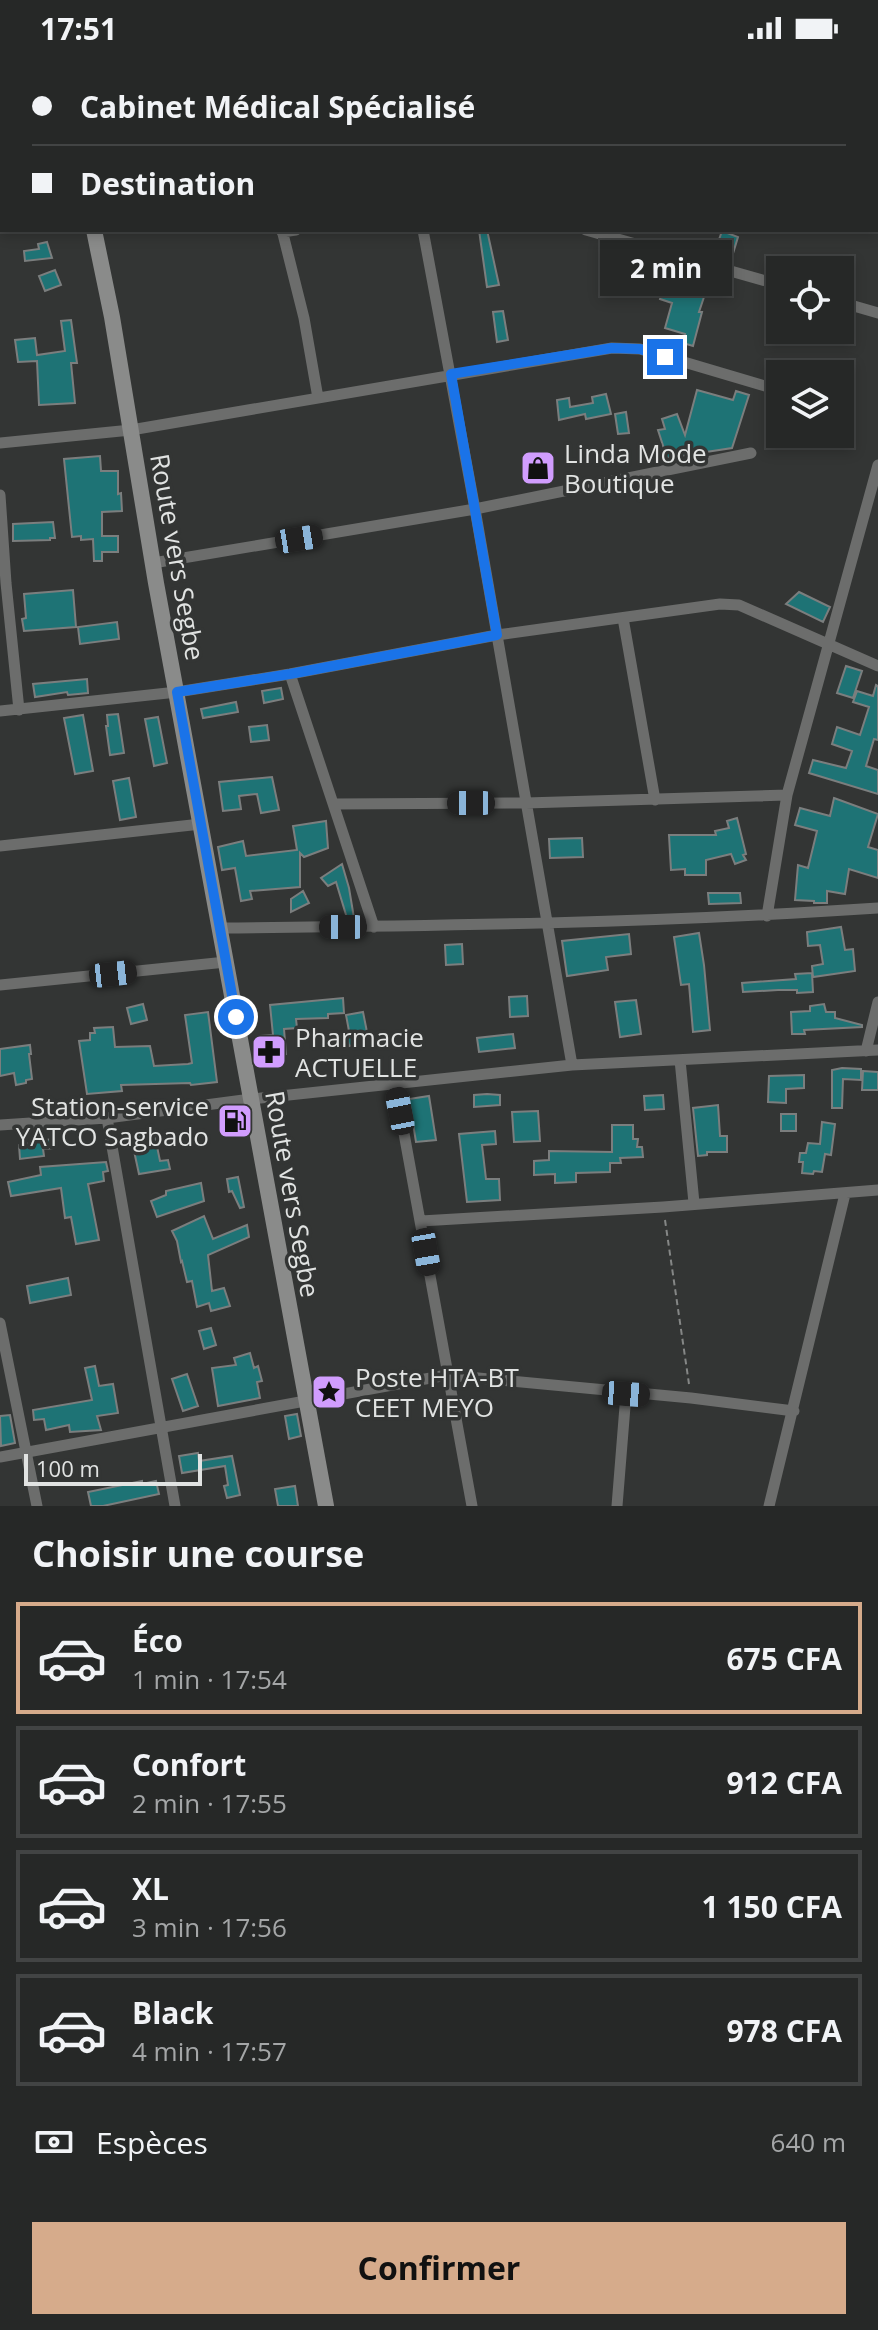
<!DOCTYPE html>
<html lang="fr">
<meta charset="utf-8">
<style>
:root{--surface:#262827;--page:#2e302f;--text:#f1f3f6;--muted:#a4a6a7;--line:#424444;--accent:#d6ab8b}
body{margin:0;font-family:"Open Sans",sans-serif;background:var(--page);color:var(--text);height:100vh;display:flex;flex-direction:column;font-size:30px;white-space:nowrap}
*{box-sizing:border-box;margin:0}
p{font-size:26px;color:var(--muted)}
.icon{flex:none;width:44px;height:44px;fill:none;stroke:currentColor;stroke-width:2;stroke-linecap:round;stroke-linejoin:round}
.map{position:relative;height:1450px;overflow:hidden}
.side{display:flex;flex-direction:column;background:var(--surface);flex:1}
.side>*{flex:none}
.guide{position:absolute;left:0px;top:0px;width:878px;height:176px;box-shadow:0 4px 12px #0003,0 0 0 2px var(--line);display:grid;align-content:center;height:176px;padding:0 32px;background:var(--surface)}
.fabs{position:absolute;left:766px;top:200px;display:grid;gap:16px}
.fabs a{display:grid;place-items:center;width:88px;height:88px;border-radius:0px;background:var(--surface);box-shadow:0 4px 12px #0003,0 0 0 2px var(--line);font-size:40px}
.scale{position:absolute;left:24px;bottom:20px;width:178px;box-sizing:border-box;padding-left:8px;border:4px solid #e1e3e2;border-top:0;font-size:22px;line-height:28px;white-space:nowrap;color:#e1e3e2;-webkit-text-stroke:6px #333534;paint-order:stroke}
.end{position:absolute;width:36px;height:36px;margin:-18px;border:10px solid #1a73e8;background:#fff;box-shadow:0 0 0 4px #fff}
.from{border-radius:50%}
.bubble{position:absolute;height:56px;border-radius:0px;background:var(--surface);box-shadow:0 4px 12px #0003,0 0 0 2px var(--line);font-size:26px;font-weight:700;line-height:56px;text-align:center}
.car{position:absolute;width:24px;height:48px;margin:-24px -12px;border-radius:10px;box-shadow:0 0 6px 2px #0007;background:linear-gradient(#222 24%,#8ab4d8 0 40%,#222 0 76%,#8ab4d8 0 86%,#222 0)}
.guide b{display:flex;align-items:center;gap:28px;height:76px;font-size:30px}
.guide b+b{border-top:2px solid var(--line)}
.guide i{width:20px;height:20px;background:var(--text)}
ul{padding:0;list-style:none}
li{display:flex;align-items:center;gap:24px;height:112px;margin:0 16px 12px;padding:0 16px;border:4px solid var(--line);border-radius:0px}
li div{flex:1}
li b{display:block;font-size:30px}
li em{font-style:normal;font-weight:700}
li.active{border-color:var(--accent)}
li>.icon{width:72px;height:72px;stroke-width:1.5}
h2{padding:0 32px;font-size:36px;line-height:96px}
.pay{display:flex;align-items:center;gap:20px;height:88px;padding:0 32px;font-size:30px}
.pay p{margin-inline-start:auto}
.button{display:flex;gap:16px;margin-top:auto;padding:16px 32px}
.button a{flex:1;height:92px;border-radius:0px;background:var(--accent);color:#111;font-size:32px;font-weight:700;line-height:92px;text-align:center}
.status{display:flex;justify-content:space-between;align-items:center;height:56px;padding:0 40px;background:var(--surface);direction:ltr}
.status svg{height:22px;fill:currentColor}
.map>svg:first-child{display:block}
.building{fill:#1e7375;stroke:#7b7e7e;stroke-width:2}
.lines{fill:none;stroke-linecap:round;stroke-linejoin:round}
.path{stroke:#858786;stroke-width:2;stroke-dasharray:6 4;stroke-linecap:butt}
.minor{stroke:#6c6d6c;stroke-width:11}
.tertiary{stroke:#6c6d6c;stroke-width:14}
.secondary{stroke:#8a8b8a;stroke-width:16}
.route{stroke:#1a73e8;stroke-width:10}
.labels{text-anchor:middle;dominant-baseline:central;stroke-width:7;stroke-linejoin:round;paint-order:stroke}
.poi-label{font-size:26px;fill:#e1e3e2;stroke:#333534;text-anchor:start}
.street-label{font-size:26px;fill:#e1e3e2;stroke:#333534}
</style>
<div class="status"><b>17:51</b><svg viewBox="0 0 49 12"><path d="M0 12V9h3v3zM5 12V6h3v6zM10 12V3h3v9zM15 12V0h3v12zM26 1h20v11H26zM47 4h2v5h-2z"/></svg></div>
<div class="map">
<svg width="878" height="1450" viewBox="0 0 878 1450">
<rect width="100%" height="100%" fill="#333534"/>
<path class="building" d="M479,174h8l12,55 -12,2z
M722,175l16,6 -7,23 -17,-6z
M47,186l5,16 -27,3 -1,-10 15,-2 -1,-5z
M55,214l6,15 -16,6 -6,-15z
M665,226l40,12 -6,18h3l-9,34 -10,-3 2,-9 -20,-6 7,-25 -12,-4z
M503,255l5,29 -11,2 -4,-30z
M71,264l6,43h-6l4,40 -36,2 -2,-44 -19,1 -3,-22 20,-2 2,17 28,-4 -4,-30z
M697,334l36,10 3,-9 13,4 -17,53 -65,10 -9,-28 7,-1 -3,-10 15,-5 8,21z
M606,338l5,20 -25,5 -1,-5 -26,6 -2,-20 12,-2 1,9 23,-4 -1,-6z
M626,356l3,21 -11,1 -3,-20z
M100,400l1,15h17v23l3,-1 1,18 -20,1v24h16v16h-16v9h-8l-1,-22 -12,1v-4l-9,1 -8,-78z
M53,466l2,16h-5v2l-37,1v-17z
M73,534l3,37 -52,4 -2,-12 4,-1 -2,-24z
M799,536l31,15 -7,15 -37,-18z
M117,566l2,17 -39,5 -2,-17z
M846,610l16,5 -9,27 -16,-5z
M87,623l1,14 -20,2 -1,-3 -32,5 -2,-13z
M876,629l2,1v54l-4,-1 -8,27 12,4v24l-69,-21 4,-13 33,8 6,-17 -20,-7 5,-17 23,8 9,-28 -16,-5 4,-11 16,5z
M281,632l2,11 -19,4 -2,-12z
M236,646l2,10 -35,6 -2,-9z
M118,658l6,39 -14,2 -4,-29h2l-1,-11z
M83,659l10,56 -18,3 -11,-56z
M158,661l9,46 -13,3 -9,-47z
M267,669l2,15 -18,2 -2,-15z
M272,721l7,33 -18,3 -4,-19 -18,2 2,13 -18,2 -4,-29z
M129,722l7,39 -16,3 -7,-39z
M834,742l44,16 -10,33 10,3v28l-29,-9 -4,25 -18,-3v12h-13v-2l-19,-1 3,-35 10,3 9,-37 -22,-6 5,-17 30,8z
M737,762l9,36 -3,1 3,5 -11,4 -4,-10 -25,6v15h-21v-6l-14,1 -2,-35h47l-1,-4 14,-3 -2,-7z
M326,765l2,27 -24,9 -4,-4v34l-50,4 2,8 -11,2 -6,-33 -13,2 -4,-23 25,-6 3,15 51,-6 -4,-24z
M582,782l1,19 -33,1 -1,-19z
M342,808l7,24 5,30h-7l-11,-36 -8,4 -7,-8z
M303,835l6,12 -18,9v-13z
M708,837h32l1,10 -32,1z
M841,871l4,23 8,-1 2,22 -42,6 -1,-11 11,-2 -3,-19 -12,1 -1,-14z
M699,877l5,32 6,65 -17,2 -4,-48 -8,1 -7,-48z
M629,878l2,20 -25,3 2,13 -41,6 -5,-35z
M462,888l1,20 -17,1 -1,-20z
M812,917l1,19 -16,1v-3h-19l-35,2 -1,-9 54,-4 -1,-5z
M527,940l1,20 -18,1 -1,-20z
M343,942l1,15 -16,1v4l-32,1 1,9 -13,1 2,25 -23,2 -2,-20 12,-1 -3,-30z
M636,944l5,34 -21,3 -5,-35z
M143,948l4,16 -16,4 -4,-16z
M824,948l2,8h9v6l27,7v2l-58,3 1,4h-13l-1,-22 19,-1v-5z
M208,956l9,70 -26,3 -1,-2 -69,2 1,6 -35,3 -8,-53 11,-1v-7h5l-1,-5 19,-1 2,20 35,-1 4,20 34,-2 4,-1 -7,-48z
M363,956l6,30 -20,4 -3,-14 3,-1 -3,-16z
M513,978l2,14 -36,4 -2,-14z
M30,989l1,9h-2l3,25 -6,1v3l-10,2 -2,-12 -14,3v-27z
M842,1012l19,1v11l-18,-1 -1,29h-10v-38z
M863,1015l15,1v18h-16z
M804,1019v13l-18,1v14l-18,-1 1,-26z
M487,1038l13,1v10l-26,2v-12z
M663,1039l1,14 -19,1 -1,-14z
M429,1040l7,44 -20,2 -7,-43z
M718,1049l2,31h7v16h-20v3l-9,1 -5,-48z
M538,1055l2,30 -26,1 -2,-30z
M781,1058h15v17h-15z
M822,1066l13,2 -4,31 -6,-1 -3,18 -8,-1 -1,3 -11,-1 1,-11h-4l1,-9h6l2,-10 12,1z
M612,1069h21v14h5l-1,8h5l1,10 -23,1 1,5h-11v9l-34,1v9l-21,1v-9l-21,1v-14l15,-1v-9l63,1z
M495,1075l1,13 -14,1 4,34h13l1,21 -33,2 -8,-68z
M154,1076l6,29 8,-1 2,9 -31,5 -8,-37z
M52,1083l1,9 -10,1 1,7 -24,3 -1,-14z
M106,1106l2,9 -5,1 1,9 -16,3 11,56 -23,4 -5,-27 -6,1 -4,-30 -50,8 -3,-14 33,-7 -1,-8z
M238,1121l6,30 -4,1 -8,-17 -3,1 -2,-13z
M201,1127l3,18 -47,16 -6,-16 15,-6v-4z
M204,1160l9,23 34,-14 2,12 -41,18 4,36 12,-3 6,18 -19,5 -2,-8 -12,4 -5,-26 -5,1 -5,-21 -1,1 -4,-21 -5,-10z
M68,1222l3,17 -41,8 -3,-17z
M211,1272l5,17 -12,4 -5,-18z
M250,1297l4,15 4,-2 4,15 -5,1 3,16 -42,8 -6,-38 24,-3 -2,-7z
M95,1310l4,20 14,-2 5,29 -21,3 4,14 -31,2 -1,-7 -23,5 -2,-11 -10,1 -1,-10 59,-10 -7,-32z
M187,1318l11,32 -15,5 -11,-32z
M297,1358l4,22 -12,3 -4,-23z
M10,1359l5,28 -14,3 -1,-30z
M198,1397l1,8 33,-5 8,39 -13,3 -3,-12 4,-1 -3,-19 -43,7 -3,-17z
M142,1425v3l14,-3 3,13 -56,12h-12l-3,-14z
M295,1430l3,20h-20l-3,-17z"/>
<g class="lines">
<path class="path" d="M665,1164l24,164"/>
<path class="minor" d="M391,0v2
M287,2l1,-2
M474,2l1,-2
M0,161h2
M282,174l22,88 14,80
M423,174l52,279 97,556
M586,174l194,55
M282,176l14,-2
M840,246l38,11
M0,387l131,-13 481,-82 28,1 125,37
M0,439l6,88 13,127
M153,507l322,-54 276,-56
M623,562l32,182
M290,618l84,253
M0,655l177,-19 113,-18 207,-39 223,-31 19,1 139,61
M334,748l192,-1 261,-8
M0,790l201,-22
M767,860l20,-121 91,-330
M220,872c219,-2 439,-5 658,-20
M0,929l226,-23
M866,995l12,-49
M680,1004l14,143
M395,1028l77,422
M107,1062l68,388
M0,1069l107,-7 144,-19 321,-34 306,-15
M421,1165l242,-14 215,-17
M0,1267l37,183
M0,1401l447,-82 244,23 103,13
M617,1450l9,-112
M769,1450l76,-312"/>
<path class="tertiary" d="M452,0l8,2
M876,112l2,1"/>
<path class="secondary" d="M50,0v2
M94,174l18,87 44,266 170,923"/>
</g>
<g class="lines">
<path class="route" d="M236,961l-59,-325 113,-18 207,-39 -46,-261 161,-26 28,1 25,8"/>
</g>
<defs>
<symbol id="shop-square" viewBox="-11 -11 22 22"><rect x="-9" y="-9" width="18" height="18" rx="4" fill="#d19dfe" stroke="#333534"/><path d="M-5-2.5h2.3a2.7 3.5 0 0 1 5.4 0H5L5.5 6h-11ZM-1.5-2.5h3a1.5 2.3 0 0 0-3 0Z" fill="#111"/></symbol>
<symbol id="pharmacy-square" viewBox="-11 -11 22 22"><rect x="-9" y="-9" width="18" height="18" rx="4" fill="#d19dfe" stroke="#333534"/><path d="M-2-6h4v4h4v4h-4v4h-4v-4h-4v-4h4Z" fill="#111"/></symbol>
<symbol id="fuel-square" viewBox="-11 -11 22 22"><rect x="-9" y="-9" width="18" height="18" rx="4" fill="#d19dfe" stroke="#333534"/><path d="M-5.5-6h7V0h2V4h1.3V-2.5L3-4.5l.8-.8L6-3V5H2.5V1h-1V6h-7ZM-4.2-4.7v3.2H.2V-4.7Z" fill="#111"/></symbol>
<symbol id="sight-square" viewBox="-11 -11 22 22"><rect x="-9" y="-9" width="18" height="18" rx="4" fill="#d19dfe" stroke="#333534"/><path d="M0-6L1.8-2.2L6-1.7L2.9 1.2L3.7 5.4L0 3.3L-3.7 5.4L-2.9 1.2L-6-1.7L-1.8-2.2Z" fill="#111"/></symbol>
</defs>
<g fill-rule="evenodd">
<use href="#shop-square" x="518" y="392" width="40" height="40"/>
<use href="#pharmacy-square" x="249" y="976" width="40" height="40"/>
<use href="#fuel-square" x="215" y="1045" width="40" height="40"/>
<use href="#sight-square" x="309" y="1316" width="40" height="40"/>
</g>
<g class="labels">
<g class="poi-label">
<text x="564" y="397">Linda Mode<tspan x="564" dy="30">Boutique</tspan></text>
<text x="295" y="981">Pharmacie<tspan x="295" dy="30">ACTUELLE</tspan></text>
<text x="209" y="1050" text-anchor="end">Station-service<tspan x="209" dy="30">YATCO Sagbado</tspan></text>
<text x="355" y="1321">Poste HTA-BT<tspan x="355" dy="30">CEET MEYO</tspan></text>
</g>
<g class="street-label">
<text transform="translate(178 501) rotate(80)">Route vers Segbe</text>
<text transform="translate(293 1138) rotate(80)">Route vers Segbe</text>
</g>
</g>
</svg>
<div class="fabs">
<a><svg class="icon" aria-label="locate" viewBox="0 0 24 24"><circle cx="12" cy="12" r="6"/><path d="M12 2v4M12 18v4M2 12h4M18 12h4"/></svg></a>
<a><svg class="icon" aria-label="layers" viewBox="0 0 24 24"><path d="M12 4l9 5-9 5-9-5zM3 14l9 5 9-5"/></svg></a>
</div>
<div class="scale">100 m</div>
<i class="end from" style="left:236px;top:961px"></i>
<i class="end" style="left:665px;top:301px"></i>
<div class="bubble" style="left:600px;top:184px;width:132px">2 min</div>
<i class="car" style="left:299px;top:483px;rotate:81deg"></i>
<i class="car" style="left:471px;top:747px;rotate:270deg"></i>
<i class="car" style="left:343px;top:871px;rotate:270deg"></i>
<i class="car" style="left:113px;top:918px;rotate:84deg"></i>
<i class="car" style="left:400px;top:1055px;rotate:349deg"></i>
<i class="car" style="left:426px;top:1196px;rotate:170deg"></i>
<i class="car" style="left:626px;top:1338px;rotate:94deg"></i>
<div class="guide">
<b><i class="from"></i>Cabinet Médical Spécialisé</b>
<b><i></i>Destination</b>
</div>
</div>
<section class="side">
<h2>Choisir une course</h2>
<ul>
<li class="active"><svg class="icon" aria-label="car" viewBox="0 0 24 24"><path d="M5 17H2v-5l4-1 3-4h7l3 4 3 1v5h-3M9 17h6M6 11h13"/><circle cx="7" cy="17" r="2"/><circle cx="17" cy="17" r="2"/></svg><div><b>Éco</b><p>1 min · 17:54</p></div><em>675 CFA</em></li>
<li><svg class="icon" aria-label="car" viewBox="0 0 24 24"><path d="M5 17H2v-5l4-1 3-4h7l3 4 3 1v5h-3M9 17h6M6 11h13"/><circle cx="7" cy="17" r="2"/><circle cx="17" cy="17" r="2"/></svg><div><b>Confort</b><p>2 min · 17:55</p></div><em>912 CFA</em></li>
<li><svg class="icon" aria-label="car" viewBox="0 0 24 24"><path d="M5 17H2v-5l4-1 3-4h7l3 4 3 1v5h-3M9 17h6M6 11h13"/><circle cx="7" cy="17" r="2"/><circle cx="17" cy="17" r="2"/></svg><div><b>XL</b><p>3 min · 17:56</p></div><em>1 150 CFA</em></li>
<li><svg class="icon" aria-label="car" viewBox="0 0 24 24"><path d="M5 17H2v-5l4-1 3-4h7l3 4 3 1v5h-3M9 17h6M6 11h13"/><circle cx="7" cy="17" r="2"/><circle cx="17" cy="17" r="2"/></svg><div><b>Black</b><p>4 min · 17:57</p></div><em>978 CFA</em></li>
</ul>
<div class="pay"><svg class="icon" aria-label="cash" viewBox="0 0 24 24"><path d="M3 7h18v10H3z"/><circle cx="12" cy="12" r="2"/></svg>Espèces<p>640 m</p></div>
<div class="button"><a>Confirmer</a></div>
</section>
